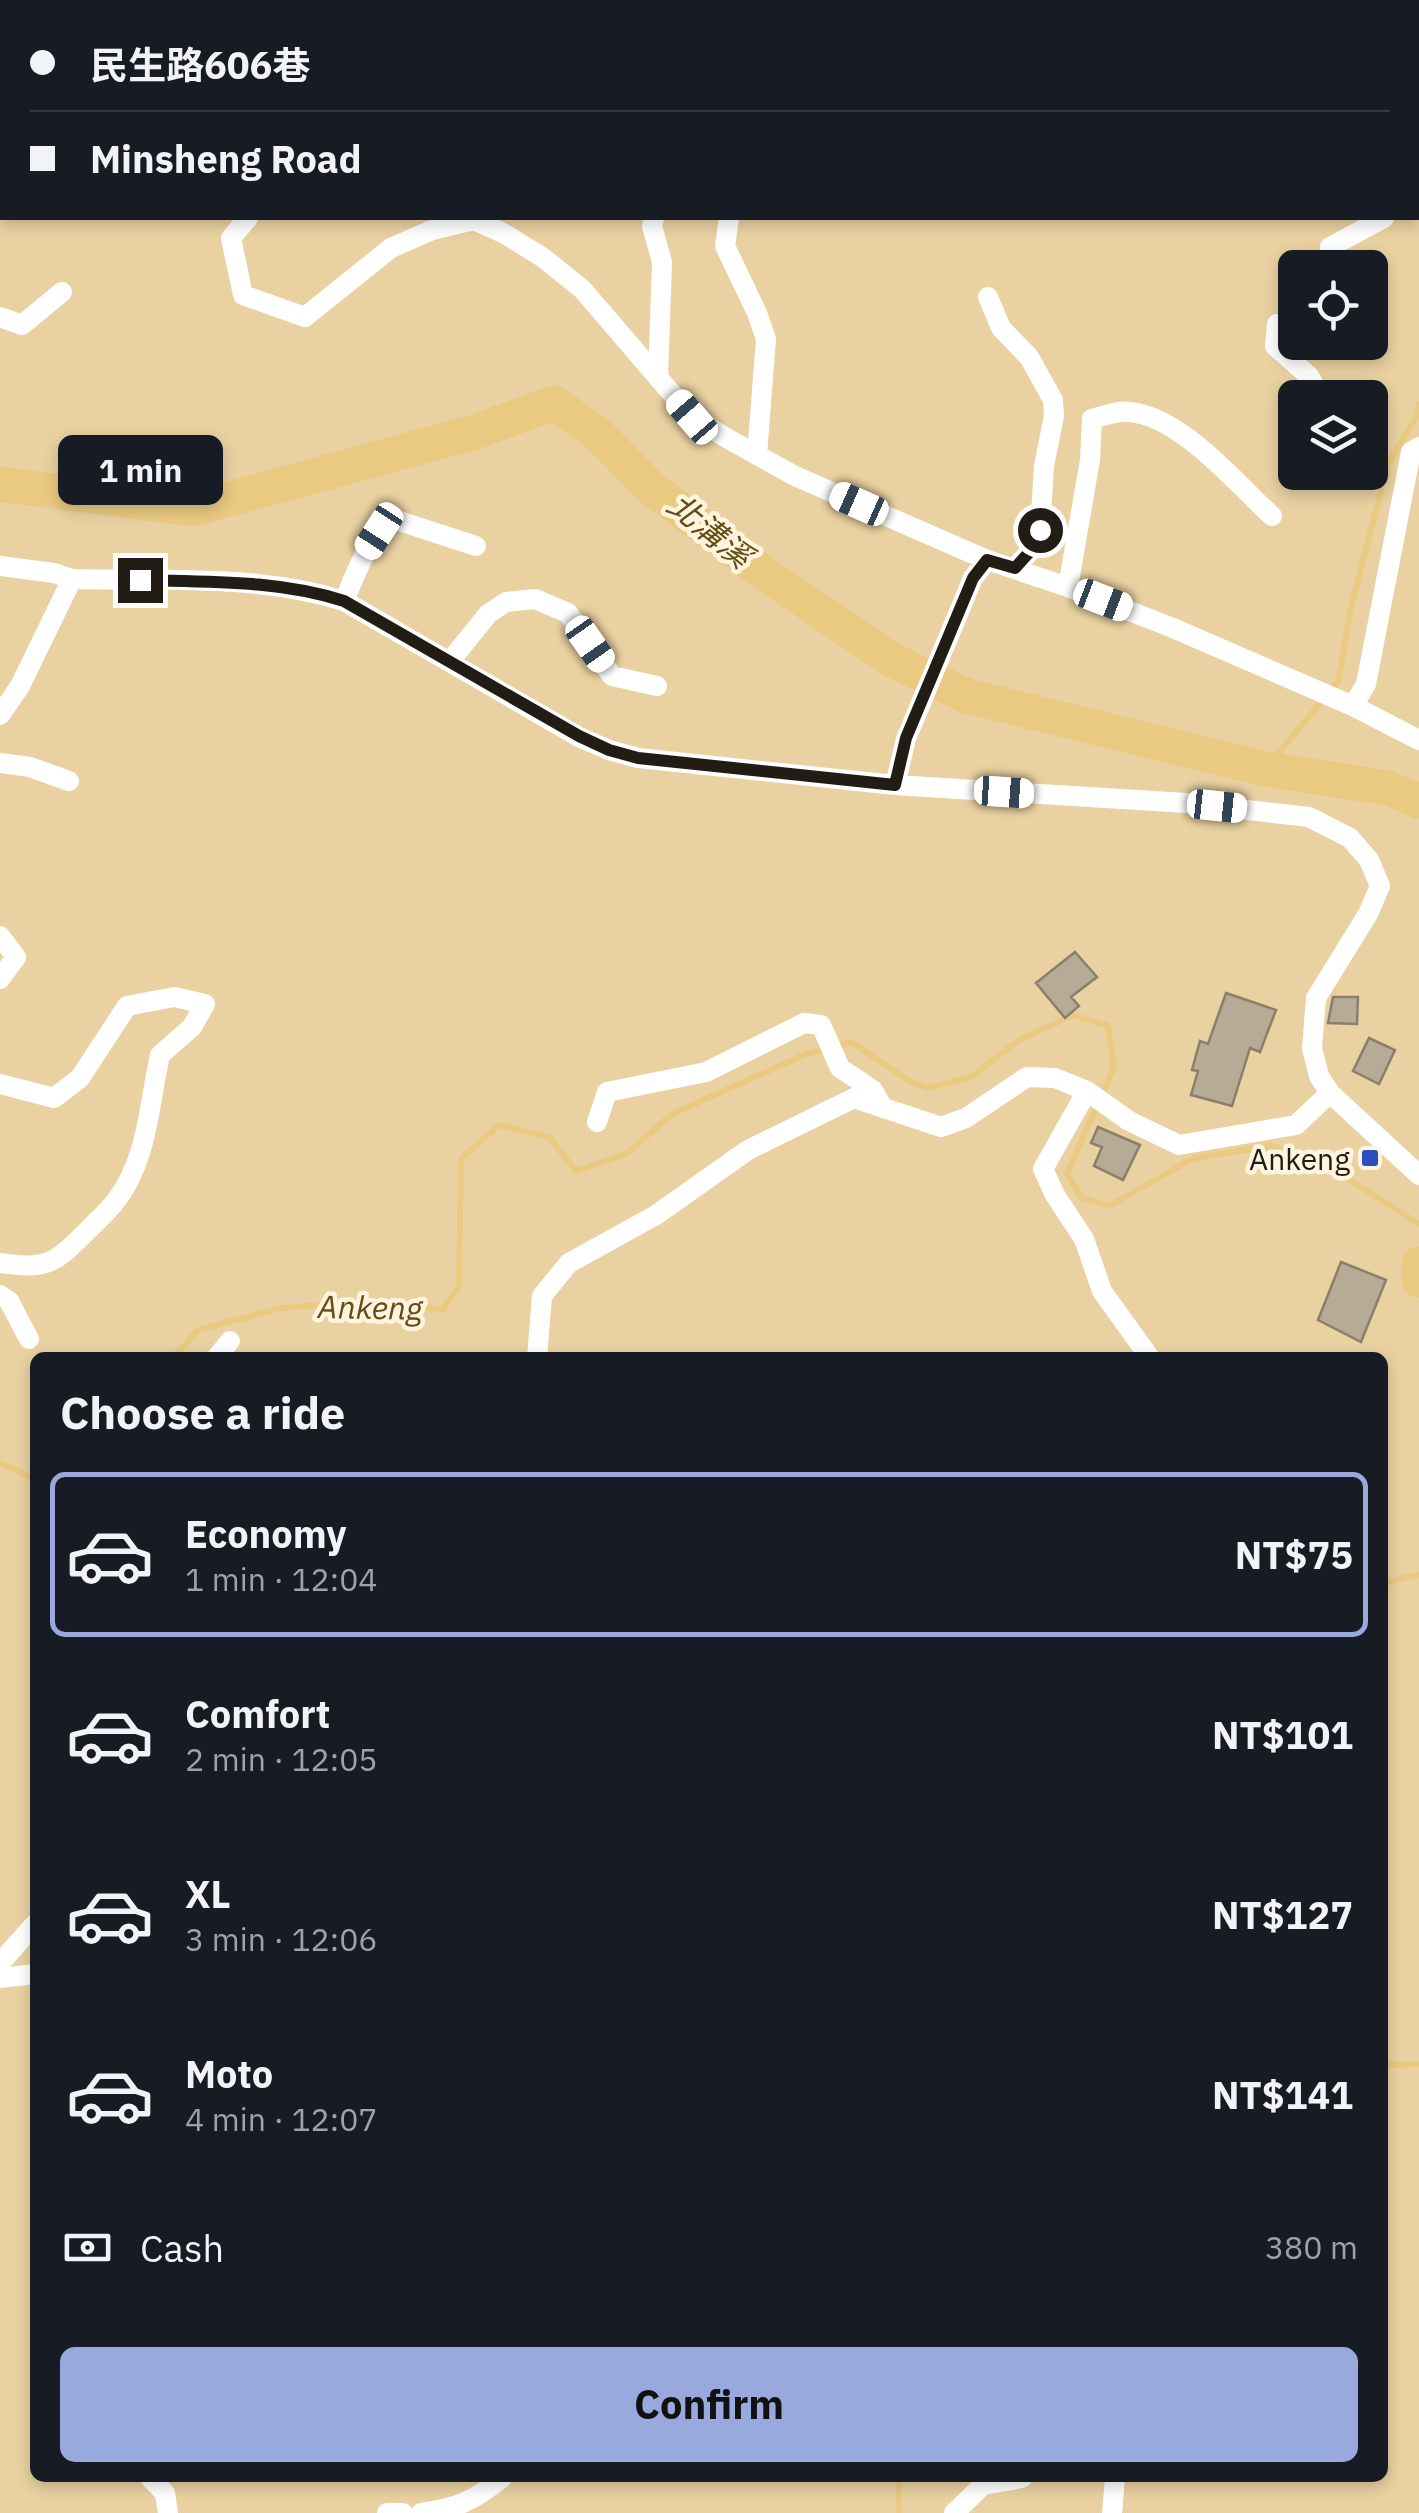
<!DOCTYPE html>
<meta charset="utf-8">
<style>
:root{--surface:#171b24;--page:#20242c;--text:#f1f3f6;--muted:#9ea1a6;--line:#363941;--accent:#97a9dd}
body{margin:0;font-family:"IBM Plex Sans","Noto Sans TC",sans-serif;background:var(--page);color:var(--text);height:100vh;display:flex;flex-direction:column;font-size:38px;white-space:nowrap}
*{box-sizing:border-box;margin:0}
p{font-size:32px;color:var(--muted)}
.icon{flex:none;width:55px;height:55px;fill:none;stroke:currentColor;stroke-width:2;stroke-linecap:round;stroke-linejoin:round}
.map{position:relative;flex:1;overflow:hidden}
.panel{position:absolute;left:30px;top:1352px;width:1358px;height:1130px;display:flex;flex-direction:column;background:var(--surface);border-radius:15px;box-shadow:0 5px 15px #0003}
.panel>*{flex:none}
.banner{position:absolute;left:0px;top:0px;width:1420px;height:220px;box-shadow:0 5px 15px #0003;display:grid;align-content:center;height:220px;padding:0 30px;background:var(--surface)}
.fabs{position:absolute;left:1278px;top:250px;display:grid;gap:20px}
.fabs a{display:grid;place-items:center;width:110px;height:110px;border-radius:15px;background:var(--surface);box-shadow:0 5px 15px #0003;font-size:50px}
.end{position:absolute;width:45px;height:45px;margin:-22px;border:12px solid #211d15;background:#fff;box-shadow:0 0 0 5px #fff}
.from{border-radius:50%}
.bubble{position:absolute;height:70px;border-radius:15px;background:var(--surface);box-shadow:0 5px 15px #0003;font-size:32px;font-weight:700;line-height:70px;text-align:center}
.car{position:absolute;width:30px;height:60px;margin:-30px -15px;border-radius:12px;box-shadow:0 0 8px 2px #0007;background:linear-gradient(#fff 24%,#345 0 40%,#fff 0 76%,#345 0 86%,#fff 0)}
.banner b{display:flex;align-items:center;gap:35px;height:95px;font-size:38px}
.banner b+b{border-top:2px solid var(--line)}
.banner i{width:25px;height:25px;background:var(--text)}
ul{padding:0;list-style:none}
li{display:flex;align-items:center;gap:30px;height:165px;margin:0 20px 15px;padding:0 10px;border:5px solid transparent;border-radius:15px}
li div{flex:1}
li b{display:block;font-size:38px}
li em{font-style:normal;font-weight:700}
li.on{border-color:var(--accent)}
li>.icon{width:90px;height:90px;stroke-width:1.5}
h2{padding:0 30px;font-size:45px;line-height:120px}
.pay{display:flex;align-items:center;gap:25px;height:110px;padding:0 30px;font-size:38px}
.pay p{margin-inline-start:auto}
.cta{display:flex;gap:20px;margin-top:auto;padding:20px 30px}
.cta a{flex:1;height:115px;border-radius:15px;background:var(--accent);color:#111;font-size:40px;font-weight:700;line-height:115px;text-align:center}
.map>svg:first-child{display:block}
.green{fill:#e9d1a1;fill-rule:evenodd}
.lines{fill:none;stroke-linecap:round;stroke-linejoin:round}
.stream{stroke:#eac981;stroke-width:6}
.river{stroke:#eac981;stroke-width:35}
.building{fill:#b6ac96;stroke:#897f6a;stroke-width:2.5}
.minor{stroke:#fff;stroke-width:20}
.route{stroke:#211d15;stroke-width:12}
.poi-dot{fill:#2a4fbf;stroke:#fff4dd;stroke-width:4}
.labels{text-anchor:middle;dominant-baseline:central;stroke-width:9;stroke-linejoin:round;paint-order:stroke}
.poi-label{font-size:30px;fill:#211d15;stroke:#fff4dd;text-anchor:end}
.water-label{font-size:32px;font-style:italic;fill:#634d15;stroke:#fff4dd}
</style>
<div class="map">
<svg width="1419" height="2513" viewBox="0 0 1419 2513">
<rect width="100%" height="100%" fill="#f2e7d0"/>
<path class="green" d="M0,0h1419v2513h-1419zM2,2h1416v216h-1416zM1295,268h75v74h-75zM1295,398h75v74h-75zM35,1358h1347v1120h-1347z"/>
<g class="lines">
<path class="stream" d="M1265,769l73,-87 13,-75 37,-143 30,-50 1,-10
M173,1358l25,-28 83,-22 68,-5 94,6 16,-23 2,-127 38,-34 50,12 27,34 50,-17 46,-40 134,-60 46,-12 57,39 19,7 43,-11 46,-36 56,-26 35,11 6,41 -47,107 14,23 28,9 85,-48 75,-12 50,14 100,64
M0,1463l35,16
M1382,1583l37,-8
M1382,2065l37,-1
M899,2513v-35"/>
<path class="river" d="M0,484l192,25 283,-77 79,-29 44,31 52,53 115,87 129,87 73,35 298,73 123,19 31,13
M1419,1264v16"/>
</g>
<path class="building" d="M1075,952l22,25 -26,20 8,9 -14,12 -29,-35z
M1226,993l50,17 -16,42 -10,-4 -18,58 -41,-11 7,-24 -6,-1 8,-29 8,3z
M1333,997h25l-1,27 -29,-1z
M1369,1038l26,12 -16,34 -26,-13z
M1098,1127l42,18 -17,35 -29,-14 8,-19 -11,-4z
M1341,1262l45,18 -25,62 -43,-22z"/>
<g class="lines">
<path class="minor" d="M301,0l1,2
M550,0v2
M613,0l11,2
M649,0v2
M1044,0l9,2
M1092,0v2
M1273,0l12,2
M926,2l2,-2
M1144,2l7,-2
M1204,2l47,-2
M1418,49l1,-1
M248,218l-17,20 12,57 62,22 86,-69 41,-18 42,-10 29,13 39,24 40,32 110,128 38,23 65,36 192,84 81,27 22,-127 2,-41c11,-3 26,-9 38,-7 51,5 104,69 142,104
M654,218l-2,8 10,36 -4,116
M729,218l-4,28 32,67 9,26 -9,116
M1331,268l-1,-21 54,-29
M988,297l13,31 28,29 24,43 1,16 -10,50 -4,64 -6,17 -19,21
M0,317l22,8 40,-33
M1295,326l-18,-2 -2,22 34,30 13,22
M1326,342l18,8h17l8,-8
M0,566l54,7 18,6c90,2 185,-5 272,22l235,136 30,13 29,8 257,27 291,18 123,14 41,21 19,22 11,26 -12,28 -52,84 -4,50 7,28 11,17 89,82
M1068,587l105,41 180,78 13,-22 45,-232 8,-5
M344,601c13,-30 23,-61 49,-82l83,27
M451,660l37,-46 18,-12 29,-3 33,14 44,63 45,10
M1353,706l66,34
M0,715l20,-29 52,-107
M0,763l30,4 39,14
M895,785l11,-46 67,-161 14,-18
M0,936l16,21 -16,22
M0,1084l54,14 26,-20 47,-72 47,-9 31,7 -13,23 -32,28c-11,48 -12,106 -45,147 -8,10 -18,19 -27,28 -33,33 -40,40 -88,33
M1087,1091l-44,78 12,26 29,44 18,52 48,67
M597,1122l10,-30 99,-20 98,-49 17,2 19,43 33,22 10,18
M0,1295l9,6 20,38
M216,1358l14,-17
M537,1358l5,-62 27,-33 87,-48 92,-65 106,-52 87,29 25,-9 61,-41 28,1 32,13 42,30 50,24 117,-20 34,-32
M0,1963l35,-39
M0,1978l35,-4
M150,2478l15,15 3,20
M387,2513h16
M421,2513c37,-5 52,-12 81,-35
M954,2513l29,-28 39,-7
M1112,2513l3,-35"/>
</g>
<g class="lines">
<path class="route" d="M140,580c69,2 138,0 204,21l235,135 30,14 29,8 257,27 11,-47 67,-160 14,-18 28,8 19,-21 6,-17"/>
</g>
<rect class="poi-dot" x="1360" y="1148" width="20" height="20" rx="5"/>
<g class="labels">
<g class="poi-label">
<text x="1350" y="1158">Ankeng</text>
</g>
<g class="water-label">
<text transform="translate(710 530) rotate(39)">北溝溪</text>
<text transform="translate(370 1307) rotate(1)">Ankeng</text>
</g>
</g>
</svg>
<div class="fabs">
<a><svg class="icon" aria-label="locate" viewBox="0 0 24 24"><circle cx="12" cy="12" r="6"/><path d="M12 2v4M12 18v4M2 12h4M18 12h4"/></svg></a>
<a><svg class="icon" aria-label="layers" viewBox="0 0 24 24"><path d="M12 4l9 5-9 5-9-5zM3 14l9 5 9-5"/></svg></a>
</div>
<i class="end from" style="left:1040px;top:530px"></i>
<i class="end" style="left:140px;top:580px"></i>
<div class="bubble" style="left:58px;top:435px;width:165px">1 min</div>
<i class="car" style="left:692px;top:417px;rotate:319deg"></i>
<i class="car" style="left:859px;top:504px;rotate:294deg"></i>
<i class="car" style="left:379px;top:531px;rotate:213deg"></i>
<i class="car" style="left:1103px;top:600px;rotate:111deg"></i>
<i class="car" style="left:590px;top:644px;rotate:145deg"></i>
<i class="car" style="left:1004px;top:792px;rotate:94deg"></i>
<i class="car" style="left:1217px;top:806px;rotate:96deg"></i>
<div class="banner">
<b><i class="from"></i>民生路606巷</b>
<b><i></i>Minsheng Road</b>
</div>
<section class="panel">
<h2>Choose a ride</h2>
<ul>
<li class="on"><svg class="icon" aria-label="car" viewBox="0 0 24 24"><path d="M5 17H2v-5l4-1 3-4h7l3 4 3 1v5h-3M9 17h6M6 11h13"/><circle cx="7" cy="17" r="2"/><circle cx="17" cy="17" r="2"/></svg><div><b>Economy</b><p>1 min · 12:04</p></div><em>NT$75</em></li>
<li><svg class="icon" aria-label="car" viewBox="0 0 24 24"><path d="M5 17H2v-5l4-1 3-4h7l3 4 3 1v5h-3M9 17h6M6 11h13"/><circle cx="7" cy="17" r="2"/><circle cx="17" cy="17" r="2"/></svg><div><b>Comfort</b><p>2 min · 12:05</p></div><em>NT$101</em></li>
<li><svg class="icon" aria-label="car" viewBox="0 0 24 24"><path d="M5 17H2v-5l4-1 3-4h7l3 4 3 1v5h-3M9 17h6M6 11h13"/><circle cx="7" cy="17" r="2"/><circle cx="17" cy="17" r="2"/></svg><div><b>XL</b><p>3 min · 12:06</p></div><em>NT$127</em></li>
<li><svg class="icon" aria-label="car" viewBox="0 0 24 24"><path d="M5 17H2v-5l4-1 3-4h7l3 4 3 1v5h-3M9 17h6M6 11h13"/><circle cx="7" cy="17" r="2"/><circle cx="17" cy="17" r="2"/></svg><div><b>Moto</b><p>4 min · 12:07</p></div><em>NT$141</em></li>
</ul>
<div class="pay"><svg class="icon" aria-label="cash" viewBox="0 0 24 24"><path d="M3 7h18v10H3z"/><circle cx="12" cy="12" r="2"/></svg>Cash<p>380 m</p></div>
<div class="cta"><a>Confirm</a></div>
</section>
</div>
